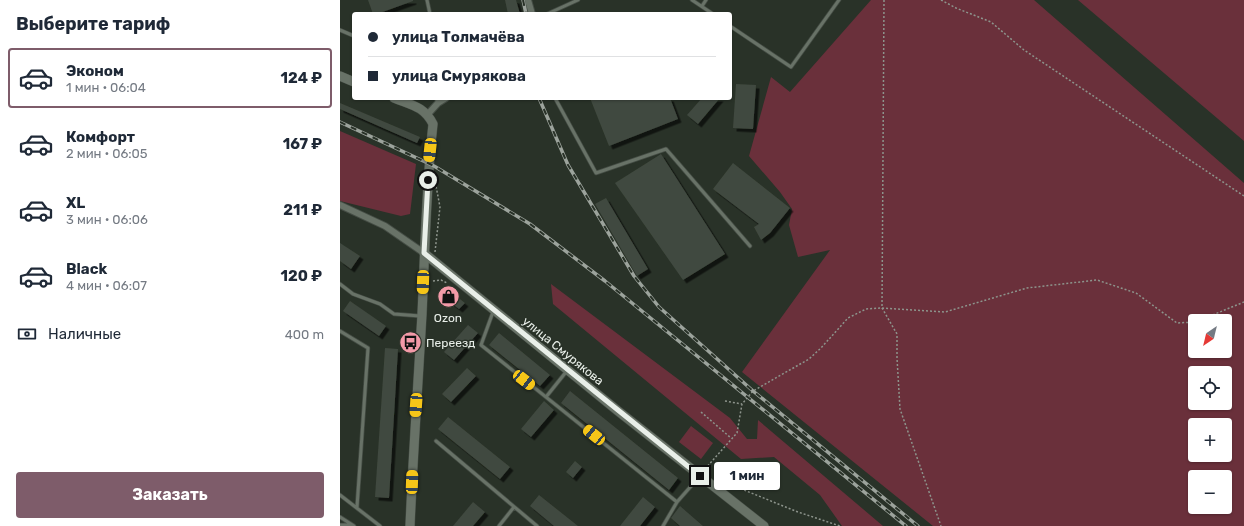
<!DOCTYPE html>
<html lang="ru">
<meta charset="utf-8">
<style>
:root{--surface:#fff;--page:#f6f6f7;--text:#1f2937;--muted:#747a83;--line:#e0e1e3;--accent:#7e5c6a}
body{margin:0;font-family:Rubik,sans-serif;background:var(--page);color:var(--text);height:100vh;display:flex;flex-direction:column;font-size:15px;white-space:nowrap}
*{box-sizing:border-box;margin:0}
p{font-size:13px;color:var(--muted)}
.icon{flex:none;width:22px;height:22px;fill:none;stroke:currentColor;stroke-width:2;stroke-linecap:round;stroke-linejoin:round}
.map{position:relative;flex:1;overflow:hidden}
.drawer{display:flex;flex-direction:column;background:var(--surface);width:340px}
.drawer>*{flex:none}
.top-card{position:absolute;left:12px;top:12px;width:380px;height:88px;border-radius:4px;box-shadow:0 1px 3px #0004;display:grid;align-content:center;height:88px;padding:0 16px;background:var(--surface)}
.needle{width:26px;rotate:215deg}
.buttons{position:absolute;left:848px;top:314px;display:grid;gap:8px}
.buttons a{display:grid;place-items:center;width:44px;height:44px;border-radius:4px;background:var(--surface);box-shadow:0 1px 3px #0004;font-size:20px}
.end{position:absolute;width:18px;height:18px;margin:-9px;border:5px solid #e9efe9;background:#111;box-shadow:0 0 0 2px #111}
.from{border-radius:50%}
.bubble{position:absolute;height:28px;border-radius:4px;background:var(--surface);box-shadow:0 1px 3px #0004;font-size:13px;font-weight:700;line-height:28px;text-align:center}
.car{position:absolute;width:12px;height:24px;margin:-12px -6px;border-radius:5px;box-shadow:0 0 3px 1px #0007;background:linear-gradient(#f5c518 24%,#345 0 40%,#f5c518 0 76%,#345 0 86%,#f5c518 0)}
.top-card b{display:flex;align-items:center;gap:14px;height:38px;font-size:15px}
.top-card b+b{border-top:1px solid var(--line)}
.top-card i{width:10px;height:10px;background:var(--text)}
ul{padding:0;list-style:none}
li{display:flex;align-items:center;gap:12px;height:60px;margin:0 8px 6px;padding:0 8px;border:2px solid transparent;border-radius:4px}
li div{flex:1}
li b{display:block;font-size:15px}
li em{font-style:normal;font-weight:700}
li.selected{border-color:var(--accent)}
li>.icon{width:36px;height:36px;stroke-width:1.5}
h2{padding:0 16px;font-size:18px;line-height:48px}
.pay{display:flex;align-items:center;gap:10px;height:44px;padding:0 16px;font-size:15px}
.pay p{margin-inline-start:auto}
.action{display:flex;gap:8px;margin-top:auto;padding:8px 16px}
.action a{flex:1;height:46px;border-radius:4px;background:var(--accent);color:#fff;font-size:16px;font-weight:700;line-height:46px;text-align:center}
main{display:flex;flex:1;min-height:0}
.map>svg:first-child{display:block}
.green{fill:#6a303b;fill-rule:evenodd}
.building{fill:#40493f;filter:url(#shadow)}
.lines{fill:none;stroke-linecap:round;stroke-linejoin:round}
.lane-casing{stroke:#454d45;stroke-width:4.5}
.street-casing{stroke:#454d45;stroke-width:8}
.secondary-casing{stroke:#454d45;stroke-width:10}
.path{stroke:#8d948c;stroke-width:1.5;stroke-dasharray:2 2;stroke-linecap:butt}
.lane{stroke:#687267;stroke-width:3}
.street{stroke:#687267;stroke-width:6}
.secondary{stroke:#687267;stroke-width:9}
.rail-casing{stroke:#9ca39c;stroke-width:3.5}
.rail{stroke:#293228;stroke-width:2;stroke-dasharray:6;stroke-linecap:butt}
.route{stroke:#e9efe9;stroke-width:5}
.labels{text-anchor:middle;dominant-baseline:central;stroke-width:3;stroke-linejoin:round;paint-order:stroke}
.poi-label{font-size:12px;fill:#e9efe9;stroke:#293228}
.street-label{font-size:12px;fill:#e9efe9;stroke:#293228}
</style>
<main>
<section class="drawer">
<h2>Выберите тариф</h2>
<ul>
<li class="selected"><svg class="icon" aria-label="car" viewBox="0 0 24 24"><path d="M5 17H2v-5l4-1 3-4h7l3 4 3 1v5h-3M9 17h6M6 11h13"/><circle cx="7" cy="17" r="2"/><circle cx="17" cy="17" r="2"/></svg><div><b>Эконом</b><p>1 мин · 06:04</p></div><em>124 ₽</em></li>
<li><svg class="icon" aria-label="car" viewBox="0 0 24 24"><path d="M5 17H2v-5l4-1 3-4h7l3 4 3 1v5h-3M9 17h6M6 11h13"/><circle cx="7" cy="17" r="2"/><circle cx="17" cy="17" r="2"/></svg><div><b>Комфорт</b><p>2 мин · 06:05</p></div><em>167 ₽</em></li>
<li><svg class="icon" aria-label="car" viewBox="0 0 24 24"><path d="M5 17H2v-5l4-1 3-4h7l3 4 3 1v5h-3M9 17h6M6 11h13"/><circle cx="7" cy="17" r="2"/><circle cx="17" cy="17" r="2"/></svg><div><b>XL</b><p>3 мин · 06:06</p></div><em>211 ₽</em></li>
<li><svg class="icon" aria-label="car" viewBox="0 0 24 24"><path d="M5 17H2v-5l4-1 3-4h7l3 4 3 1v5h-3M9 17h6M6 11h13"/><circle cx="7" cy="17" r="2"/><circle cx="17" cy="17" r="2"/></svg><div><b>Black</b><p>4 мин · 06:07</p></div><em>120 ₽</em></li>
</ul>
<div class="pay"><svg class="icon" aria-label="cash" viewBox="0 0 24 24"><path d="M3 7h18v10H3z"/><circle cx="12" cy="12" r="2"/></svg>Наличные<p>400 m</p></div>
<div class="action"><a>Заказать</a></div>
</section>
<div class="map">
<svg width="904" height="526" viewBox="0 0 904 526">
<defs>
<filter id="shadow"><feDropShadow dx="3.5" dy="3.5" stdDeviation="0" flood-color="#0009"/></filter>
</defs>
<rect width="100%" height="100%" fill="#293228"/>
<path class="green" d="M531,0h163l210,183v343h-311l-191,-154 88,-122 -32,7 -9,-32 3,-16 -12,-17 -31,-36 22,-79 19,15zM855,321h30v30h-30zM855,373h30v30h-30zM855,425h30v30h-30zM855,477h30v30h-30z
M738,0h166v141z
M0,131l76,33 -6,50 -9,2 -61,-15z
M211,284l179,134 17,21h10l1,-19 125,106h-41l-22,-31 -46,-38 -33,2 -188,-155z
M351,426l22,17 -12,16 -22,-17z"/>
<path class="building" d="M28,0h45v1l-36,13h-4z
M165,0h11l4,14h-12z
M396,84l20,1 -3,44 -20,-1z
M250,98h80l8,21 -69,27z
M362,98h18l-22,26 -11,-9z
M0,103l80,34 -3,6 -77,-34z
M321,154l64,100 -42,26 -68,-97z
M393,163l57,45 -20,25 -9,7 -7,-13 5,-3 -46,-35z
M266,198l42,71 -11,7 -42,-72z
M0,243l20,13 -9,13 -11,-8z
M107,289l18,14 -6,6 -17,-13z
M10,301l36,25 -7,10 -36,-25z
M128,325l10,8 -24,27 -10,-8z
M159,333l51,42 -10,11 -51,-41z
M45,348l13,1 -9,149 -14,-1z
M127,368l9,8 -25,26 -9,-8z
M230,391l108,87 -9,12 -108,-87z
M204,401l10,9 -23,27 -10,-8z
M108,417l62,50 -10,12 -62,-50z
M235,461l7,6 -9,11 -7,-6z
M199,495l39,31h-24l-24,-20z
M303,497l12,10 -15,19h-20z
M133,502l12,10 -12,14h-20z
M340,506l23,20h-23l-9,-8z"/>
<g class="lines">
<defs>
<path id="lane" d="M87,0l3,14
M352,0l21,14
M362,6l4,-6
M207,14l31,-14
M390,26l61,41 48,-67
M0,30l14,6
M96,98l2,5 -1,-5
M215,98l41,75 70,-24 84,97
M0,284l13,10 27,10 14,10 26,2
M153,312l-12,33 196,157 -14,24
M0,331l28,17 -11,159
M206,397l20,-25
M96,441l101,85
M0,495l40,31
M337,502l23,-26
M0,517l14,9
M0,525h10
M159,526l15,-19"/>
<path id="street" d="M188,0l4,14
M88,114l10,-11 8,-5
M0,205l45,21 39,27"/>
<path id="secondary" d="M0,76l14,6
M54,98c17,7 30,8 39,26 -7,63 -8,127 -11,190 -4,71 -9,141 -12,212
M84,253l194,158 146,115"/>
</defs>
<use href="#lane" class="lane-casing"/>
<use href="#street" class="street-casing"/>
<use href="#secondary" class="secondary-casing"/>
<path class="path" d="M544,0l-2,308 15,26v24l3,51 41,117
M601,0l15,8 35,14 33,28 220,146
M95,252l5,-45 -4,-21
M93,281l8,-1 6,3
M858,321l46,-19
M385,401l17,3
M361,412l30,26
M365,469l32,-36 5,-29 11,-13 56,-32 12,-11 27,-30 18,-9 16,-1 63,4 82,-24 70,-8 39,13 41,30 18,-1
M385,486h9l64,26 42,14"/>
<use href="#lane" class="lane"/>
<use href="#street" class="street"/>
<use href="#secondary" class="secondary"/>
<defs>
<path id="rail" d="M183,0l3,14
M199,98l29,67 66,111 25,31 94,84 165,135
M0,122l94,44 96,58 75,57 301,245"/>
</defs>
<use href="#rail" class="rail-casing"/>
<use href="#rail" class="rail"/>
</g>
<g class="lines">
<path class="route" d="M88,180l-4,73 174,141 102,82"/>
</g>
<defs>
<symbol id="shop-disc" viewBox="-11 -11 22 22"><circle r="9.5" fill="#f39aa8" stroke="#293228"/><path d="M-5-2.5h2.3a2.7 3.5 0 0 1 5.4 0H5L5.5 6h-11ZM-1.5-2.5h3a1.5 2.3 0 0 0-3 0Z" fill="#111"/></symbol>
<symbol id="bus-disc" viewBox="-11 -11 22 22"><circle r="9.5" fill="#f39aa8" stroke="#293228"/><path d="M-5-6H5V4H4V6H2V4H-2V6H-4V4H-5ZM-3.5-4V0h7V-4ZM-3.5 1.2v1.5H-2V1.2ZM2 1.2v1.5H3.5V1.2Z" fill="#111"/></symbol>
</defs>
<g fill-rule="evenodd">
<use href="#shop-disc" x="96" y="284" width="25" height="25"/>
<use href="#bus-disc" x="58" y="330" width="25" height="25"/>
</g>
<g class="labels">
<g class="poi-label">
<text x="108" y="318">Ozon</text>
<text x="86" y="343" text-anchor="start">Переезд</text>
</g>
<g class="street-label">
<text transform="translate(223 351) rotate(39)">улица Смурякова</text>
</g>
</g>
</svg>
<div class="buttons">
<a><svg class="needle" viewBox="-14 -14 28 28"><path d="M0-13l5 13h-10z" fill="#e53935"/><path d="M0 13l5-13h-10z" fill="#747a83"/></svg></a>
<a><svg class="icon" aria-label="locate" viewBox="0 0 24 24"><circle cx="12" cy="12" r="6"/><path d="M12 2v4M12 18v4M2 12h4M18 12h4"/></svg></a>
<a>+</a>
<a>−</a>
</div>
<i class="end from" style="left:88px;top:180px"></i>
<i class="end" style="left:360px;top:476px"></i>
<div class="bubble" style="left:374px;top:462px;width:66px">1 мин</div>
<i class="car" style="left:90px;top:150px;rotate:186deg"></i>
<i class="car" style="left:83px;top:282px;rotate:182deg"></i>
<i class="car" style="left:184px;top:380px;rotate:128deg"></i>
<i class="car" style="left:76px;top:405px;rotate:184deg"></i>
<i class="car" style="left:254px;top:435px;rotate:309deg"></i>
<i class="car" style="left:72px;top:482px;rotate:2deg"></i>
<div class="top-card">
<b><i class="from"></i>улица Толмачёва</b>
<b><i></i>улица Смурякова</b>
</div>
</div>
</main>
